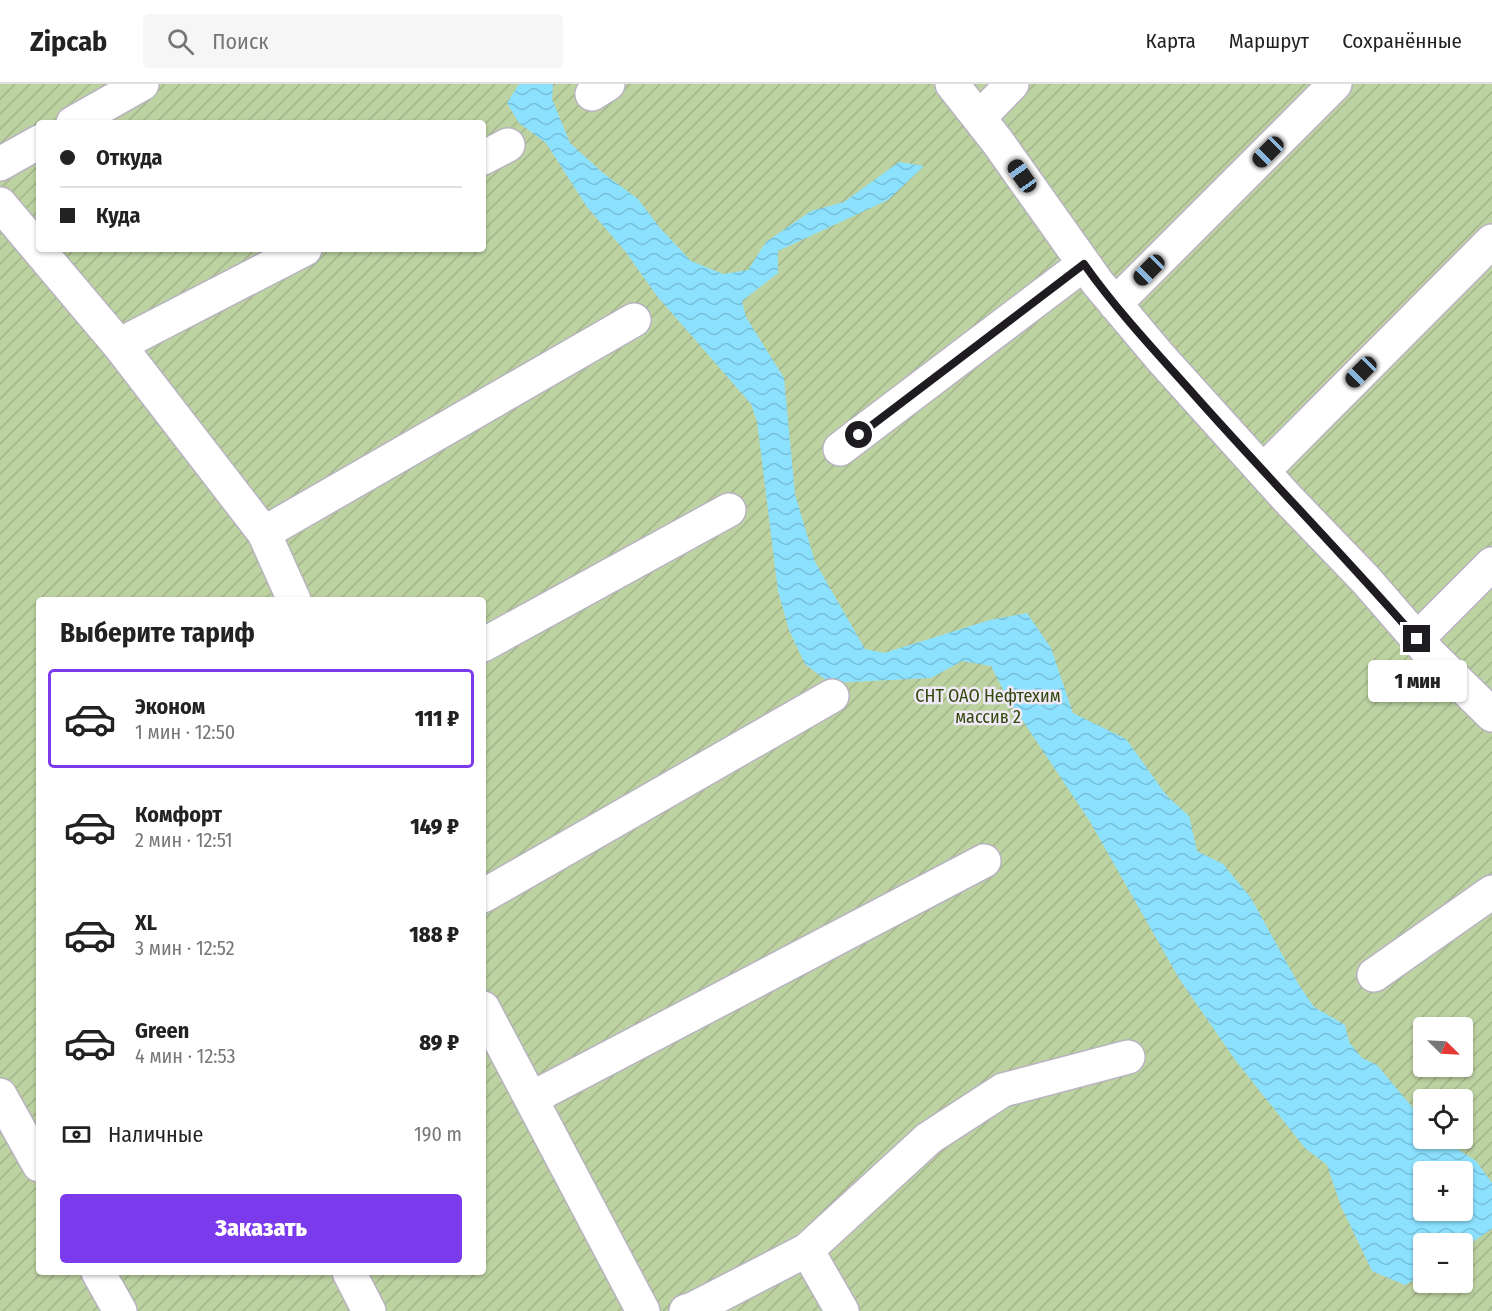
<!DOCTYPE html>
<html lang="ru">
<meta charset="utf-8">
<style>
:root{--surface:#fff;--page:#f6f6f6;--text:#222;--muted:#767676;--line:#e0e0e0;--accent:#7c3aed}
body{margin:0;font-family:"Fira Sans Condensed",sans-serif;background:var(--page);color:var(--text);height:100vh;display:flex;flex-direction:column;font-size:22px;white-space:nowrap}
*{box-sizing:border-box;margin:0}
p{font-size:20px;color:var(--muted)}
.icon{flex:none;width:33px;height:33px;fill:none;stroke:currentColor;stroke-width:2;stroke-linecap:round;stroke-linejoin:round}
.map{position:relative;flex:1;overflow:hidden}
.details{position:absolute;left:36px;top:513px;width:450px;height:678px;display:flex;flex-direction:column;background:var(--surface);border-radius:6px;box-shadow:0 2px 4px #0004}
.details>*{flex:none}
.banner{position:absolute;left:36px;top:36px;width:450px;height:132px;border-radius:6px;box-shadow:0 2px 4px #0004;display:grid;align-content:center;height:132px;padding:0 24px;background:var(--surface)}
.needle{width:39px;rotate:114deg}
.buttons{position:absolute;left:1413px;top:933px;display:grid;gap:12px}
.buttons a{display:grid;place-items:center;width:60px;height:60px;border-radius:6px;background:var(--surface);box-shadow:0 2px 4px #0004;font-size:30px}
.end{position:absolute;width:27px;height:27px;margin:-14px;border:8px solid #1e1c21;background:#fff;box-shadow:0 0 0 3px #fff}
.from{border-radius:50%}
.bubble{position:absolute;height:42px;border-radius:6px;background:var(--surface);box-shadow:0 2px 4px #0004;font-size:20px;font-weight:800;line-height:42px;text-align:center}
.car{position:absolute;width:18px;height:36px;margin:-18px -9px;border-radius:8px;box-shadow:0 0 4px 2px #0007;background:linear-gradient(#222 24%,#8ab4d8 0 40%,#222 0 76%,#8ab4d8 0 86%,#222 0)}
.banner b{display:flex;align-items:center;gap:21px;height:57px;font-size:22px}
.banner b+b{border-top:2px solid var(--line)}
.banner i{width:15px;height:15px;background:var(--text)}
ul{padding:0;list-style:none}
li{display:flex;align-items:center;gap:18px;height:99px;margin:0 12px 9px;padding:0 12px;border:3px solid transparent;border-radius:6px}
li div{flex:1}
li b{display:block;font-size:22px}
li em{font-style:normal;font-weight:800}
li.selected{border-color:var(--accent)}
li>.icon{width:54px;height:54px;stroke-width:1.5}
h2{padding:0 24px;font-size:27px;line-height:72px}
.pay{display:flex;align-items:center;gap:15px;height:66px;padding:0 24px;font-size:22px}
.pay p{margin-inline-start:auto}
.cta{display:flex;gap:12px;margin-top:auto;padding:12px 24px}
.cta a{flex:1;height:69px;border-radius:6px;background:var(--accent);color:#fff;font-size:24px;font-weight:800;line-height:69px;text-align:center}
header{display:flex;align-items:center;gap:36px;box-sizing:border-box;height:84px;padding:0 30px;background:var(--surface);border-bottom:2px solid var(--line)}
header strong{font-size:28px}
nav{display:flex;gap:33px;margin-inline-start:auto;font-size:21px}
.search{width:420px;height:54px;background:var(--page);display:flex;align-items:center;gap:15px;box-sizing:border-box;padding:0 21px;border-radius:6px;color:var(--muted);font-size:22px}
.map>svg:first-child{display:block}
.garden{fill:url(#garden-furrows);fill-rule:evenodd}
.water{fill:url(#water-waves);fill-rule:evenodd}
.lines{fill:none;stroke-linecap:round;stroke-linejoin:round}
.minor-casing{stroke:#b8b3c0;stroke-width:36}
.minor{stroke:#fff;stroke-width:33}
.route{stroke:#1e1c21;stroke-width:8}
.labels{text-anchor:middle;dominant-baseline:central;stroke-width:5;stroke-linejoin:round;paint-order:stroke}
.park-label{font-size:18px;fill:#32470a;stroke:#efe9f7}
</style>
<header>
<strong>Zipcab</strong>
<div class="search"><svg class="icon" aria-label="search" viewBox="0 0 24 24"><circle cx="10" cy="10" r="6"/><path d="M15 15l6 6"/></svg>Поиск</div>
<nav><a>Карта</a><a>Маршрут</a><a>Сохранённые</a></nav>
</header>
<div class="map">
<svg width="1492" height="1227" viewBox="0 0 1492 1227">
<defs>
<pattern id="garden-furrows" width="10" height="10" patternUnits="userSpaceOnUse" patternTransform="scale(1.5)"><rect width="10" height="10" fill="#bcd2a1"/><path d="M-1 1l2-2M0 10L10 0M9 11l2-2" fill="none" stroke="#a1b48a"/></pattern>
<pattern id="water-waves" width="16" height="10" patternUnits="userSpaceOnUse" patternTransform="scale(1.5)"><rect width="16" height="10" fill="#8ce1fe"/><path d="M0 5q4-4 8 0t8 0" fill="none" stroke="#78c0d9"/></pattern>
</defs>
<rect width="100%" height="100%" fill="#efe9f7"/>
<path class="garden" d="M0,0h1492v1227h-1492zM39,39h444v126h-444zM39,516h444v672h-444zM1424,944h38v38h-38zM1424,1016h38v38h-38zM1424,1088h38v38h-38zM1424,1160h38v38h-38z"/>
<path class="water" d="M519,0h34l-1,15 18,44 33,30 35,26 22,29 31,33 32,13 25,-4 18,-28 45,-31 33,-9 55,-40 25,4 -36,34 -110,51v22l-36,28 4,16 38,61 11,116 20,68 50,87 19,4 106,-33 37,-7 24,35 22,65 53,26 41,57 22,20 8,35 26,13 28,34 48,87 15,22 31,18 4,17 13,16 15,7 46,55 1,18 18,1 34,22 16,22v46l-29,19 -1,-4h-38l-1,31 -18,10 -33,-14 -31,-65 -14,-41 -22,-17 -69,-87 -56,-81 -91,-160 -82,-123 -16,-31 -29,-5 -31,17 -101,5 -25,-19 -16,-34 -11,-39 -21,-170 -6,-17 -94,-108 -32,-45 -38,-44 -41,-64 -27,-20 -12,-20zM1424,1088h38v38h-38z"/>
<g class="lines">
<defs>
<path id="minor" d="M952,0l45,57 100,141 63,75 128,142 78,81 65,75 61,60
M592,10l16,-10
M979,34l33,-34
M73,39l69,-39
M483,74l25,-13
M0,80l39,-22
M0,120l119,141 145,188 30,67
M1115,220l220,-220
M119,261l186,-96
M840,365l244,-185
M1263,387l229,-230
M264,449l370,-213
M1417,555l75,-75
M483,561l246,-135
M483,812l349,-200
M1374,891l118,-83
M483,924l160,303
M0,1011l39,70
M532,1014l452,-237
M807,1166l122,-112 74,-48 125,-33
M98,1188l22,39
M349,1188l20,39
M686,1227l7,-2 114,-59 35,61"/>
</defs>
<use href="#minor" class="minor-casing"/>
<use href="#minor" class="minor"/>
</g>
<g class="lines">
<path class="route" d="M859,351l225,-171c31,44 69,85 105,125 75,85 154,165 228,250"/>
</g>
<g class="labels">
<g class="park-label">
<text x="988" y="612">СНТ ОАО Нефтехим<tspan x="988" dy="21">массив 2</tspan></text>
</g>
</g>
</svg>
<div class="buttons">
<a><svg class="needle" viewBox="-14 -14 28 28"><path d="M0-13l5 13h-10z" fill="#e53935"/><path d="M0 13l5-13h-10z" fill="#767676"/></svg></a>
<a><svg class="icon" aria-label="locate" viewBox="0 0 24 24"><circle cx="12" cy="12" r="6"/><path d="M12 2v4M12 18v4M2 12h4M18 12h4"/></svg></a>
<a>+</a>
<a>−</a>
</div>
<i class="end from" style="left:859px;top:351px"></i>
<i class="end" style="left:1417px;top:555px"></i>
<div class="bubble" style="left:1368px;top:576px;width:99px">1 мин</div>
<i class="car" style="left:1268px;top:68px;rotate:225deg"></i>
<i class="car" style="left:1022px;top:92px;rotate:325deg"></i>
<i class="car" style="left:1149px;top:186px;rotate:225deg"></i>
<i class="car" style="left:1361px;top:288px;rotate:225deg"></i>
<div class="banner">
<b><i class="from"></i>Откуда</b>
<b><i></i>Куда</b>
</div>
<section class="details">
<h2>Выберите тариф</h2>
<ul>
<li class="selected"><svg class="icon" aria-label="car" viewBox="0 0 24 24"><path d="M5 17H2v-5l4-1 3-4h7l3 4 3 1v5h-3M9 17h6M6 11h13"/><circle cx="7" cy="17" r="2"/><circle cx="17" cy="17" r="2"/></svg><div><b>Эконом</b><p>1 мин · 12:50</p></div><em>111 ₽</em></li>
<li><svg class="icon" aria-label="car" viewBox="0 0 24 24"><path d="M5 17H2v-5l4-1 3-4h7l3 4 3 1v5h-3M9 17h6M6 11h13"/><circle cx="7" cy="17" r="2"/><circle cx="17" cy="17" r="2"/></svg><div><b>Комфорт</b><p>2 мин · 12:51</p></div><em>149 ₽</em></li>
<li><svg class="icon" aria-label="car" viewBox="0 0 24 24"><path d="M5 17H2v-5l4-1 3-4h7l3 4 3 1v5h-3M9 17h6M6 11h13"/><circle cx="7" cy="17" r="2"/><circle cx="17" cy="17" r="2"/></svg><div><b>XL</b><p>3 мин · 12:52</p></div><em>188 ₽</em></li>
<li><svg class="icon" aria-label="car" viewBox="0 0 24 24"><path d="M5 17H2v-5l4-1 3-4h7l3 4 3 1v5h-3M9 17h6M6 11h13"/><circle cx="7" cy="17" r="2"/><circle cx="17" cy="17" r="2"/></svg><div><b>Green</b><p>4 мин · 12:53</p></div><em>89 ₽</em></li>
</ul>
<div class="pay"><svg class="icon" aria-label="cash" viewBox="0 0 24 24"><path d="M3 7h18v10H3z"/><circle cx="12" cy="12" r="2"/></svg>Наличные<p>190 m</p></div>
<div class="cta"><a>Заказать</a></div>
</section>
</div>
